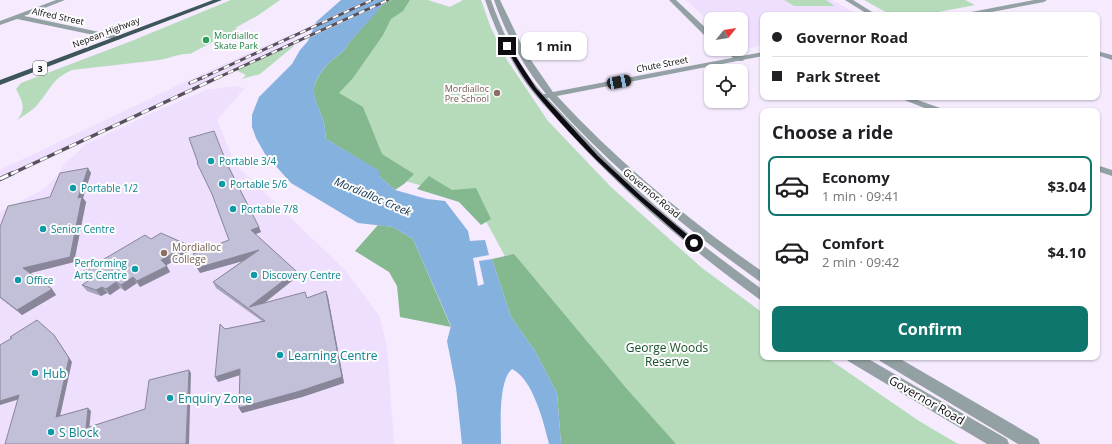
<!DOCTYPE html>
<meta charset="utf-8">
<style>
:root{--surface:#fff;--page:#f6f6f6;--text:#202124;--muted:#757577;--line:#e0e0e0;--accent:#0f766e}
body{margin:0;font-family:"Open Sans",sans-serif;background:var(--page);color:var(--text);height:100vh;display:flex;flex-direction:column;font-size:15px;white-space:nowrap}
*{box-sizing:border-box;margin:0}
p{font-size:13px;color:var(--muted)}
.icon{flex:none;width:22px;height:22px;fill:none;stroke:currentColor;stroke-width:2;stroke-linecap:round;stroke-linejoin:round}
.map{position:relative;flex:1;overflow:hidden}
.panel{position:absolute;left:760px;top:108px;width:340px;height:252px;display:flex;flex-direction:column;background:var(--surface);border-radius:8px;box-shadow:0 1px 3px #0004}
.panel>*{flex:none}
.banner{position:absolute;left:760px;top:12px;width:340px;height:88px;border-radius:8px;box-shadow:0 1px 3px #0004;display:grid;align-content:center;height:88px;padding:0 12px;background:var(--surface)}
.needle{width:26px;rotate:60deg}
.buttons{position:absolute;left:704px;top:12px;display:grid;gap:8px}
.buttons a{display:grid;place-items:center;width:44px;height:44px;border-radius:8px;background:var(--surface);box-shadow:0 1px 3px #0004;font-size:20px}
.end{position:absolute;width:18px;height:18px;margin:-9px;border:5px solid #0f0b13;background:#fff;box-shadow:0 0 0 2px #fff}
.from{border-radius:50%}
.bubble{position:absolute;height:28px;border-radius:8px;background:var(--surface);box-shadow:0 1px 3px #0004;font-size:13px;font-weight:700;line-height:28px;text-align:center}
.car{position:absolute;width:12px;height:24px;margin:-12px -6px;border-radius:5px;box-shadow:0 0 3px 1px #0007;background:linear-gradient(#222 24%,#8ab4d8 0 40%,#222 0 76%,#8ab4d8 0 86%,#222 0)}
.banner b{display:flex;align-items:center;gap:14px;height:38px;font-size:15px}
.banner b+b{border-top:1px solid var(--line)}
.banner i{width:10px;height:10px;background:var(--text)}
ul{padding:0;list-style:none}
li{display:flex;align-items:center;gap:12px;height:60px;margin:0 8px 6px;padding:0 4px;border:2px solid transparent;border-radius:8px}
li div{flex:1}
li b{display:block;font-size:15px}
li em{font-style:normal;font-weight:700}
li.current{border-color:var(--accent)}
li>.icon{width:36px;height:36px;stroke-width:1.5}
h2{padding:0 12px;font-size:18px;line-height:48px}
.button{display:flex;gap:8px;margin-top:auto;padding:8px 12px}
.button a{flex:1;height:46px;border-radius:8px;background:var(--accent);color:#fff;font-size:16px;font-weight:700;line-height:46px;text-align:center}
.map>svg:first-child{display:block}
.built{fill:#efdffe}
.green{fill:#b5dbbb}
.forest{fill:#84b88e}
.water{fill:#84b1de}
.pier{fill:#f5eafe}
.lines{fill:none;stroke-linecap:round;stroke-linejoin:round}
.minor{fill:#94a1a4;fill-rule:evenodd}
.tertiary{fill:#94a1a4;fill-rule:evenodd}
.trunk{fill:#3c565a;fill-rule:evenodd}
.rail-far2-casing{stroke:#57515c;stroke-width:3}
.rail-far1-casing{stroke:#57515c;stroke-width:3.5}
.rail-casing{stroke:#57515c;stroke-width:4.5}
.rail-far2{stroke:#fcfcfc;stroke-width:2;stroke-dasharray:6;stroke-linecap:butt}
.rail-far1{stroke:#fcfcfc;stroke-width:2.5;stroke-dasharray:8;stroke-linecap:butt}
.rail{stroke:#fcfcfc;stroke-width:3;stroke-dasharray:9;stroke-linecap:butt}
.wall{fill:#a7a4bb}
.shaded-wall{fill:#888698}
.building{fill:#c2bfd9;stroke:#888698}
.route{fill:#0f0b13}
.leisure-dot{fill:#2e9e5b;stroke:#fcfcfc;stroke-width:1.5}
.education-dot{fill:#8d6e63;stroke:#fcfcfc;stroke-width:1.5}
.culture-dot{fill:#0f9aa8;stroke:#fcfcfc;stroke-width:1.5}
.labels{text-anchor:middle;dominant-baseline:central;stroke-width:4;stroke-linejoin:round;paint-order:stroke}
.far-street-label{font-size:9px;fill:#0f0b13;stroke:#fcfcfc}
.far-leisure-label{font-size:9px;fill:#27864d;stroke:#fcfcfc;text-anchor:start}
.shield{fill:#fcfcfc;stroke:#565359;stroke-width:1}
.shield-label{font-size:9px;font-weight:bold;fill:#0f0b13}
.far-education-label{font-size:9px;fill:#785e54;stroke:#fcfcfc;text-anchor:end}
.culture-label{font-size:10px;fill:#0d838f;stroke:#fcfcfc;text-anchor:start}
.street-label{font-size:10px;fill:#0f0b13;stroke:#fcfcfc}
.education-label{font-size:10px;fill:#785e54;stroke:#fcfcfc;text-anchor:start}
.water-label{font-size:11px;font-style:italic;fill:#0e304e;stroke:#fcfcfc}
.near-park-label{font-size:12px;fill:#19522a;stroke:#fcfcfc}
.near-culture-label{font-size:12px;fill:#0d838f;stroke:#fcfcfc;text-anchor:start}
.near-street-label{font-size:12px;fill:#0f0b13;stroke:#fcfcfc}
</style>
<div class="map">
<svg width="1112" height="444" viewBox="0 0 1112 444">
<rect width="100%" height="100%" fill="#f5eafe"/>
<path class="built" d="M686,0h146l26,15h-95v30l-19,4 -3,-2v-28h-30v4z
M293,33l5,2 -8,8 4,2 -83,36 -211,101v-12l206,-98z
M235,86l10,2 -28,32 18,44 110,106 35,47 7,30 7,97h-394v-232l44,-23 12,-12 10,-15 8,-6 12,-12 77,-36 43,-18z"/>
<path class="green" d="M231,0h49l-23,16 -22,12 2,1 -47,25c-6,-2 -23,5 -31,6l-87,10c-22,10 -21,20 -35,35 -5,6 -13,10 -20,15 10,-12 5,-19 -1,-31l5,-6 113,-43z
M389,0h39l22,7 13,-7h18l10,28 16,32 41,61 63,66 91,81 61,45v44h63l93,64 39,23h-355l-78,-151 -50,-92 -80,-23 -39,-29 -26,-69 66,-75z
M784,0h42l9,6h-41z
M864,0h101l10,5 -52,10h-32z
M294,45v1l-34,28 -18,5 4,-4 -10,-5z"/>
<path class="forest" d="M392,0h18l-7,11 -12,8 -8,16 -30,43 -14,15 24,14 19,47 32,20 -10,10 -9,6 -16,-14v-5l-53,-32c-1,-7 -1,-15 -4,-22 -9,-24 -14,-28 4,-51 6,-8 18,-12 22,-22l35,-40z
M429,176l23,14 24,-2 15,31 -10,6 -22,-23 -42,-13z
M378,225l15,2 20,12 38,88 -51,-10 -3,-31 -8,-14 -34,-21z
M514,254l112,134 50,56h-115l-4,-51 -22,-42 -24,-34 -19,-58z"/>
<path class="water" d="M341,0h45l-10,13 -28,31c-4,10 -16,14 -22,22 -18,22 -13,27 -4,51 3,7 3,15 4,22l54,32 -1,5 16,14 32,9 18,2 23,30 2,10 15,-1 4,15 -16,3 5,28 6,-2 -5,-23 13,-2 19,58 24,34 22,42 4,51h-12c-5,-21 -16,-65 -37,-75 -14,12 -11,56 -11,75h-39l-6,-57 -9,-46 4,-15 -38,-87 -20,-12 -35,-4 -67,-40 -26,-29 -9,-16 -4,-11v-12l7,-18 33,-33 8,-14 8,-9 8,-19z"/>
<path class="pier" d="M368,0h7l-64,29 2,-4z
M385,0h3l-1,2 -80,37 2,-4z"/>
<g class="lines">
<path class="minor" d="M56,0h9l-41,16 94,20 4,2 -4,2 -101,-21 -17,6v-4z
M669,0h7l35,33v6h-3z
M845,0h8l24,15h-8z
M722,49h9l13,10 -1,2h-6z
M1097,51l15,4v5l-15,-5z
M897,97h12l34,12 1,2h-12z
M1097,165l15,5v6l-15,-5z"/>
<path class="tertiary" d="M485,0h6c12,34 28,67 52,94h3c-23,-28 -40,-60 -52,-94h6l24,50 29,42 210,-40v4l-206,40c62,67 131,124 206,176v10l-4,-1c-76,-54 -148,-114 -210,-183h-2c29,31 58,62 90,91 39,37 82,69 126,101v11l-4,-2c-70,-51 -135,-106 -193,-170 -15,-17 -32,-33 -45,-53 -15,-24 -27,-49 -36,-76z
M1034,0h13l-3,2 -68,13h-13l3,-2z
M846,357h19l142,82 2,5h-22l-139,-83z
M878,357h19l141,82 2,5h-22l-138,-83z"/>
<path class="trunk" d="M213,0h9l-222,85v-5z"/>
<defs>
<path id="rail-far2" d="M202,78l170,-78
M217,78l171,-78"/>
<path id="rail-far1" d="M190,83l14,-6
M11,174l208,-97"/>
<path id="rail" d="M0,179l13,-6"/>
</defs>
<use href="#rail-far2" class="rail-far2-casing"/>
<use href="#rail-far1" class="rail-far1-casing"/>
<use href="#rail" class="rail-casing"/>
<use href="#rail-far2" class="rail-far2"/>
<use href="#rail-far1" class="rail-far1"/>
<use href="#rail" class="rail"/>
</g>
<path class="wall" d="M198,163l30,2 33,67 -6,2 41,37 2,5 -34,27 43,-5 19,-7 2,6 16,86 -42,14 -60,16 -3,-5 1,-33 -22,7 7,-53 37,-8 -46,-33 -3,-6 31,-22 -44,13 29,-33 -17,-46z
M91,173l-8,25 3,4 -12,60 -44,11 22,16 4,6 -34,20 -22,-17v-71l50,-30z
M151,239l37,6 3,6 -25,14 4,7 -30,15 -3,-4 -12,8 -5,-3 -10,7 -3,-2 -6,3 -14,-5 -5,-6 7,-4 -3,-3 -4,-6z"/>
<path class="shaded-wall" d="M88,168l3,5 -8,25 3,4 -12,60 -47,12 -4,-6 55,-70z
M259,227l2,5 -8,3 -2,-5z
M188,245l3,6 -26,15 -4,-6z
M259,250l2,6 -61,17 -3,-5z
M167,266l3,6 -30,15 -3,-6z
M296,271l2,5 -45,36 -4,-5z
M133,277l4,6 -12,8 -4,-6z
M116,282l4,6 -10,7 -4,-6z
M102,287l5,6 -6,3 -5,-6z
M52,289l4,6 -34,20 -5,-5z
M326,291l2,6 16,86 -42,14 -60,16 -3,-5z
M54,335l18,27 -13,59 -3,-4z
M240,369l3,5 -25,8 -3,-5z
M189,370l2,3 -2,71h-3z
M19,395l4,3 -23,7v-4z
M88,408l3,3 -2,20 -3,-3z"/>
<path class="building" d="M214,131l13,33 32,63 -8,3 45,41 -47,36 56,-15 2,6 19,-7 16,86 -42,14 -61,17 1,-39 -25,8 5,-53 5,5 40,-8 -52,-39 46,-32 -62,18 -4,-14 36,-14 -17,-46 -15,-31h1l-9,-25z
M88,168l-10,30 4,-1 -12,60 -47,11 29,21 -35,21 -17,-13v-70l8,-21 42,-9 10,-24z
M161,233l27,12 -27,15 6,6 -30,15 -4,-4 -12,8 -5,-3 -10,7 -4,-2 -6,3 -14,-5 9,-6 -9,-7 63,-37 6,4z
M37,320l17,15 15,23 -13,59 32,-9 -2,20 59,-19 4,-29 40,-10 -3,74h-181l14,-49 -19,6v-56l12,-7 -2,-1z"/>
<path class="route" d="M505,46h4l27,42 62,68 43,40 55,46v3h-5c-56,-48 -112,-97 -158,-155 -11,-13 -19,-29 -28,-44z"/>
<circle class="leisure-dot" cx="206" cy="40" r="4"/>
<g class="education-dot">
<circle cx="497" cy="93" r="4"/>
<circle cx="164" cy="253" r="4"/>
</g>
<g class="culture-dot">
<circle cx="211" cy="161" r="4"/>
<circle cx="222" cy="184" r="4"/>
<circle cx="73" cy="188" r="4"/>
<circle cx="233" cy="209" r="4"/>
<circle cx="43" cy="229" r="4"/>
<circle cx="135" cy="269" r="4"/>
<circle cx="254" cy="275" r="4"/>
<circle cx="18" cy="280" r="4"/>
<circle cx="280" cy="355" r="4"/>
<circle cx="35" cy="373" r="4"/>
<circle cx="170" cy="398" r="4"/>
<circle cx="51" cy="432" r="4"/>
</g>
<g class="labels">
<g class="far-street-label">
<text transform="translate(58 16) rotate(12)">Alfred Street</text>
<text transform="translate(106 32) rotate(-21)">Nepean Highway</text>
<text transform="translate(662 64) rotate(-11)">Chute Street</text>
</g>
<g class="far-leisure-label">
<text x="214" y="35">Mordialloc<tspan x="214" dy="10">Skate Park</tspan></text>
</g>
<rect class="shield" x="33" y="61" width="14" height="14" rx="3"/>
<g class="shield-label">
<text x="40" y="68">3</text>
</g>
<g class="far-education-label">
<text x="489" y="88">Mordialloc<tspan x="489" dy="10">Pre School</tspan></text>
</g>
<g class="culture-label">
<text x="219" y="161">Portable 3/4</text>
<text x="230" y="184">Portable 5/6</text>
<text x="81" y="188">Portable 1/2</text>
<text x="241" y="209">Portable 7/8</text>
<text x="51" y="229">Senior Centre</text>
<text x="127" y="263" text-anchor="end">Performing<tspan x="127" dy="12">Arts Centre</tspan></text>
<text x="262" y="275">Discovery Centre</text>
<text x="26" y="280">Office</text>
</g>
<g class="street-label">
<text transform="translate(652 193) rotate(40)">Governor Road</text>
</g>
<g class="education-label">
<text x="172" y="247">Mordialloc<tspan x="172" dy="12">College</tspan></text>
</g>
<g class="water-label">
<text transform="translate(373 196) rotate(23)">Mordialloc Creek</text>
</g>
<g class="near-park-label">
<text x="667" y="347">George Woods<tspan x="667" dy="14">Reserve</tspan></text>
</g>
<g class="near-culture-label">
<text x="288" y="355">Learning Centre</text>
<text x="43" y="373">Hub</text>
<text x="178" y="398">Enquiry Zone</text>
<text x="59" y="432">S Block</text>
</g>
<g class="near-street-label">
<text transform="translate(927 400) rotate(30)">Governor Road</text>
</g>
</g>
</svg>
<div class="buttons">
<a><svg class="needle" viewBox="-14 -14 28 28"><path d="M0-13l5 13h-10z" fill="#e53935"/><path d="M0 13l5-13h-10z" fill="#757577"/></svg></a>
<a><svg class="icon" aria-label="locate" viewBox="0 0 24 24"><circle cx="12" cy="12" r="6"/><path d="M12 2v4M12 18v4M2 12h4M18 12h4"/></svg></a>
</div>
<i class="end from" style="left:694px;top:243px"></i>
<i class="end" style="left:507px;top:46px"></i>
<div class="bubble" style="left:521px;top:32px;width:66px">1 min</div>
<i class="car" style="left:619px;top:82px;rotate:79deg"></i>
<div class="banner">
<b><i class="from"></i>Governor Road</b>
<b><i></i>Park Street</b>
</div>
<section class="panel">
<h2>Choose a ride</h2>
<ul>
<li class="current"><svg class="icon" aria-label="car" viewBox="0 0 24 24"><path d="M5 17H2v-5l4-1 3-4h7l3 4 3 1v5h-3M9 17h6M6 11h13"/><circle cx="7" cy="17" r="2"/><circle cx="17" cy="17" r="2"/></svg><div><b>Economy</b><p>1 min · 09:41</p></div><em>$3.04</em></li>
<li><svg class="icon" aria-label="car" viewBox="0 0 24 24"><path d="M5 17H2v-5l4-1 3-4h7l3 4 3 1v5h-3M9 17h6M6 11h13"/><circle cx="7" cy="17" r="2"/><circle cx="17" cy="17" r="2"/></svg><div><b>Comfort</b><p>2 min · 09:42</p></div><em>$4.10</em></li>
</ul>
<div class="button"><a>Confirm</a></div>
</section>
</div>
